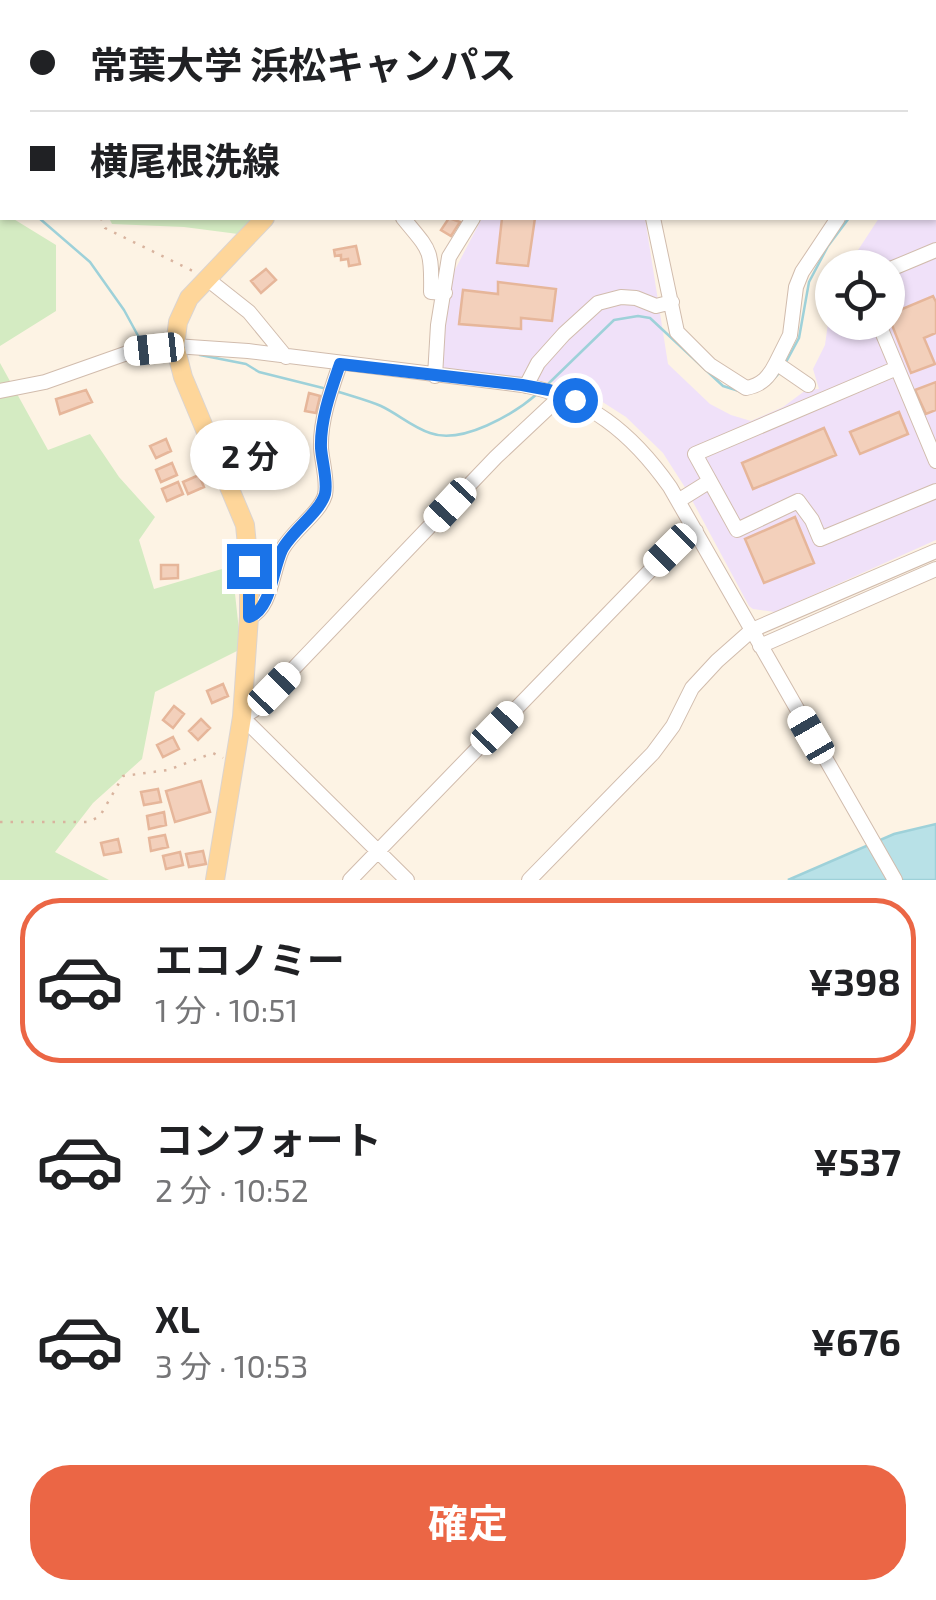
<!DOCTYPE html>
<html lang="ja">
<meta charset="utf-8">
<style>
:root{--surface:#fff;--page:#f2f2f2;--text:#202124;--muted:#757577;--line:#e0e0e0;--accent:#eb6645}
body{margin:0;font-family:"Exo 2","Noto Sans JP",sans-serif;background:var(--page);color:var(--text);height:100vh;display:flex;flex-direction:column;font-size:38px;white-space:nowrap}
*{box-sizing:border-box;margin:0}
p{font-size:32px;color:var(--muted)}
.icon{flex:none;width:55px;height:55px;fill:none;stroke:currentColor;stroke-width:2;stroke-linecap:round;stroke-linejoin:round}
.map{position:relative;height:880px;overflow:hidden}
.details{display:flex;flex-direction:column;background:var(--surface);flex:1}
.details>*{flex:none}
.top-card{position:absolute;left:0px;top:0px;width:938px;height:220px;box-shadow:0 2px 8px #0004;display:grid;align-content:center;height:220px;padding:0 30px;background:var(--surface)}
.buttons{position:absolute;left:815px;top:250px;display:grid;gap:20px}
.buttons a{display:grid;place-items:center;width:90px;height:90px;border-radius:50%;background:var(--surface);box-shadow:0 2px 8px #0004;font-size:50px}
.end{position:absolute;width:45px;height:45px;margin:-22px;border:12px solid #1a73e8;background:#fff;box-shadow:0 0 0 5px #fff}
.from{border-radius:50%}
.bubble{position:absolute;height:70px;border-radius:35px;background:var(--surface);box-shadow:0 2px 8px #0004;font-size:32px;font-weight:700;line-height:70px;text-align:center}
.car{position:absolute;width:30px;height:60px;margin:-30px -15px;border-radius:12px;box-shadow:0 0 8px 2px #0007;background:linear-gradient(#fff 24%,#345 0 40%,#fff 0 76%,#345 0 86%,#fff 0)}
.top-card b{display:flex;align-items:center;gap:35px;height:95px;font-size:38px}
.top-card b+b{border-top:2px solid var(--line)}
.top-card i{width:25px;height:25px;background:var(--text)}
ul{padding:18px 0 0;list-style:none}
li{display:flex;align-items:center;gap:30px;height:165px;margin:0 20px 15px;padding:0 10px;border:5px solid transparent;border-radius:40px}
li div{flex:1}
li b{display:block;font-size:38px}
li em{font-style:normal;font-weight:700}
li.on{border-color:var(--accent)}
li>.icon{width:90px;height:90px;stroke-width:1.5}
.action{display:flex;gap:20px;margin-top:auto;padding:20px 30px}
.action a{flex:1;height:115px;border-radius:40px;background:var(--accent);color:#fff;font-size:40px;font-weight:700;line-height:115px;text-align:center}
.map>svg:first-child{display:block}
.education{fill:#f0e1f9}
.green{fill:#d4ebc2}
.water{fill:#b8e1e7;stroke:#9ed1d9;stroke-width:2.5}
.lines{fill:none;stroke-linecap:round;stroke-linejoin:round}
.stream{stroke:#9ed1d9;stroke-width:2.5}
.building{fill:#f3d0bb;stroke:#e6b69a;stroke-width:2.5}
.minor-casing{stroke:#d1bcad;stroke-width:16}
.major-casing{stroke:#dbd4d0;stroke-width:20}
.path{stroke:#d8b39e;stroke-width:2.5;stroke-dasharray:2.5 8;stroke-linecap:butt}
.minor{stroke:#fff;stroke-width:14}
.major{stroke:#fed69a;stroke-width:18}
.route{stroke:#1a73e8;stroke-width:12}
</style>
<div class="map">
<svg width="936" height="880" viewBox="0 0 936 880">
<rect width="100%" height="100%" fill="#fdf3e4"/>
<path class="education" d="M936,129v411l-161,72 -22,-3 -4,-3 -63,-117 -23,-36 -37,-36 -36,-23 -32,-11 -117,-14 6,-84 35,-67h163l23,146 42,40 21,11 20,6 32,-14 23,-17 13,-1 -6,-20 12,-24 7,-51v28h56v-54l-41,-1 32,-49h56z"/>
<path class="green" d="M0,0h379v2h-377v110l-2,-1z
M0,210l2,2v6h10l44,27v66l-56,35z
M109,218h144l-15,16 -54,-7 -72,-3z
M0,363l48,87 42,-16 29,43 36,40 -16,23 15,49 78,-23 9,83 -86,43 -13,67 -49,44 -38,49 54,28h-109z"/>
<path class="water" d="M936,824v56h-148l106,-46z"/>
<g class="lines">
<path class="stream" d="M935,96l1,-2
M0,181l2,2
M39,218l51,44 34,48 18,33
M200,355l46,9 13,8 64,16
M152,358l7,3
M785,364l14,-26 10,-56 19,-36 21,-28
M770,383l11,-12
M547,385l67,-65 24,-4 12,2 73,68 16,5
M336,391c15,5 31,9 45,15 17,8 31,21 49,27 32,12 84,-19 107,-39"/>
</g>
<path class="building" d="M449,218l11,4 -9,14 -10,-6z
M502,218h33l-7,48 -31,-3z
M356,246l4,18 -11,2 -1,-7 -7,1v-5l-6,1 -1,-6z
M266,269l10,11 -15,13 -10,-12z
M498,282l58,7 -4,32 -31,-3v11l-62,-5 4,-34 35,4z
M933,296l3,6v31l-12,5 11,26 -24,9 -23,-58z
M936,382v28l-10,4 -11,-24z
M86,390l6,12 -32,12 -4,-15z
M309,393l11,3 -4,17 -11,-2z
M899,412l9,22 -48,20 -10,-22z
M824,428l12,27 -83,34 -11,-26z
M166,439l5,12 -15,7 -6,-12z
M172,463l5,12 -16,7 -5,-12z
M199,475l5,12 -16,7 -5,-12z
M178,482l5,12 -16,7 -5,-12z
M795,517l19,46 -50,20 -19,-44z
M161,565h17v13l-17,1z
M223,684l5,12 -16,7 -5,-12z
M174,706l10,8 -11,14 -10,-8z
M201,719l9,9 -12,12 -9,-9z
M173,737l6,12 -16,8 -6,-12z
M201,781l9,31 -35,10 -9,-31z
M158,789l3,13 -17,3 -3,-13z
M164,812l2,13 -17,4 -2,-13z
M165,835l3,12 -17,4 -2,-13z
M118,839l3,13 -17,3 -3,-12z
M203,851l3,13 -17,3 -3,-13z
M180,852l3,13 -17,4 -3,-13z"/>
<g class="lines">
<defs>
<path id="minor" d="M882,0l3,2
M935,80l1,-1
M403,218c27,33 29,30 28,74l14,1
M653,218l24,114 33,33 36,23c16,-3 23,-11 30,-25l32,22
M888,270l48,-20
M206,278l43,34 37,45
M878,322l58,139
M776,363l14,-28 6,-48 6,-15 36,-54
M897,368l-202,86 42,76 61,-29 14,19 8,19 116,-48
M435,376l3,-51 11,-68 24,-39
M526,386l12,-23 26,-29 34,-31 23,-6 15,1 20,8 16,-4
M0,391l45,-9 88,-31 42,-5 73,5 274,34c66,12 110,48 148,102l225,393
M678,501l32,-20
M249,617c22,-7 23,-46 33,-67 10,-19 38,-37 43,-55 3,-14 -3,-33 -4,-47 -1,-28 10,-58 19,-84
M760,646l176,-77
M350,880l319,-329 27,-20
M407,880l-165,-163 12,-7 242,-253 66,-62
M529,880l124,-127 20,-27 19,-38 25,-27 35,-31 184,-79"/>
<path id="major" d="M389,2l1,-2
M215,880l27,-163 7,-100v-51l-4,-41 -62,-148 -8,-31 3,-24 11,-24 76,-80"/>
</defs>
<use href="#minor" class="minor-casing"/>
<use href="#major" class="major-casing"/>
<path class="path" d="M727,0l2,2
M0,127l2,2
M101,218l4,10 6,3 86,42
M0,822h89l11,-6 23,-40 45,-6 45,-17 10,5"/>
<use href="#minor" class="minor"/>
<use href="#major" class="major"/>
</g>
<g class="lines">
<path class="route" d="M249,566v51c22,-7 23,-46 33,-67 10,-19 38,-38 43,-56 3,-13 -3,-32 -4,-46 -1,-28 10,-58 19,-84l182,21 27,5 26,10"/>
</g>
</svg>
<div class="buttons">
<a><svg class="icon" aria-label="locate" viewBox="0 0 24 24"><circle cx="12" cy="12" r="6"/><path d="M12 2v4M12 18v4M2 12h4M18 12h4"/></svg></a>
</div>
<i class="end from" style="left:575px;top:400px"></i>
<i class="end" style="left:249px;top:566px"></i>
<div class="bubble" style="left:190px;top:420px;width:120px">2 分</div>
<i class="car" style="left:154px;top:349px;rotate:264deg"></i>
<i class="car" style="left:450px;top:505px;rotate:223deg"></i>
<i class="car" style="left:670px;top:550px;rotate:225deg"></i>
<i class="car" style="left:274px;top:689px;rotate:44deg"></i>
<i class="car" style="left:497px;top:728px;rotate:44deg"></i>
<i class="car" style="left:811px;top:735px;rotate:330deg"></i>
<div class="top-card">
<b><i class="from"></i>常葉大学 浜松キャンパス</b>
<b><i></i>横尾根洗線</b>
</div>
</div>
<section class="details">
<ul>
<li class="on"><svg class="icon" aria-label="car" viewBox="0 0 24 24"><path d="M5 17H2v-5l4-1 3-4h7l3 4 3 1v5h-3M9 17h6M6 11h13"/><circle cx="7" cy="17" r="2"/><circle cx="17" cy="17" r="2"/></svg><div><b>エコノミー</b><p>1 分 · 10:51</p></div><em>¥398</em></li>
<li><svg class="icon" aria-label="car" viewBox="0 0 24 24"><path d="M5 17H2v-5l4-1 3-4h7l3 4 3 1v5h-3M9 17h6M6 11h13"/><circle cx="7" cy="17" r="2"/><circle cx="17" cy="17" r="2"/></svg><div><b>コンフォート</b><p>2 分 · 10:52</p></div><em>¥537</em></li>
<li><svg class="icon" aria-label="car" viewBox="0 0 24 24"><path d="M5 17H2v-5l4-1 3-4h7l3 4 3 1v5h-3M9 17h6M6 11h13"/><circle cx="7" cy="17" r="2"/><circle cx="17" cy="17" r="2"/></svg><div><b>XL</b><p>3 分 · 10:53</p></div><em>¥676</em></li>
</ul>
<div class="action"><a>確定</a></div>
</section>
